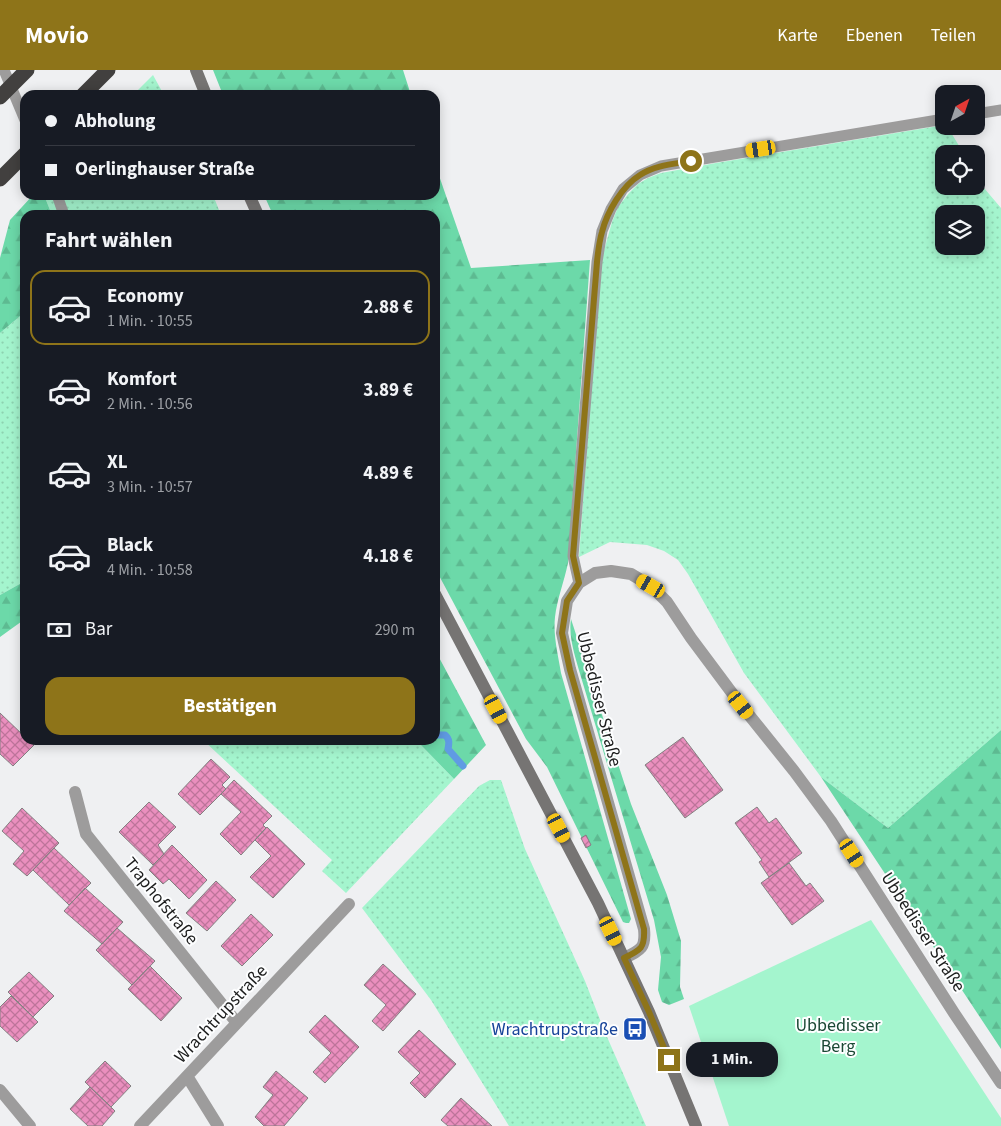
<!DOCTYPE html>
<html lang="de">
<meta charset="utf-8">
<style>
:root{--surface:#171b24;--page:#242831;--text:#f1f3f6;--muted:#9ea1a6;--line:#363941;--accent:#8e7419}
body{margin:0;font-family:"Source Sans 3",sans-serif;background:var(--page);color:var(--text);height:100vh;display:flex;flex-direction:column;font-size:19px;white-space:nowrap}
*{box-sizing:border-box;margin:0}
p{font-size:16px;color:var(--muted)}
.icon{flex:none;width:28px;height:28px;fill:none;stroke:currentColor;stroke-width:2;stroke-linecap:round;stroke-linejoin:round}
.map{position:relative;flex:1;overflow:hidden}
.sheet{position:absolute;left:20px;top:140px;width:420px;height:535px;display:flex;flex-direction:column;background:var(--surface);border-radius:15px;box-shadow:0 2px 12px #0003}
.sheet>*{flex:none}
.banner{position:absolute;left:20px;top:20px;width:420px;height:110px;border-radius:15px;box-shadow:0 2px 12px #0003;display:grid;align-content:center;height:110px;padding:0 25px;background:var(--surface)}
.needle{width:32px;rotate:40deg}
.buttons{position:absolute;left:935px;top:15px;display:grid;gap:10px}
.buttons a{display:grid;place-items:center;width:50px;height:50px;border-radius:10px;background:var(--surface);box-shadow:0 2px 12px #0003;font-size:25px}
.end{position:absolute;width:22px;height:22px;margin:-11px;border:6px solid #8e7419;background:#fff;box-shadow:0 0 0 2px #fff}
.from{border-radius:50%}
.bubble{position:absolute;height:35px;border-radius:15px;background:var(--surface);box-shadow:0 2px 12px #0003;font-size:16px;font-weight:700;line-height:35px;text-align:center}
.car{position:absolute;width:15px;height:30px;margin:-15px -8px;border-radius:6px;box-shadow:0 0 4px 1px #0007;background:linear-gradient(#f5c518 24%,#345 0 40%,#f5c518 0 76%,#345 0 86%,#f5c518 0)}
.banner b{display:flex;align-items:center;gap:18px;height:48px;font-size:19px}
.banner b+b{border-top:1px solid var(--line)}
.banner i{width:12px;height:12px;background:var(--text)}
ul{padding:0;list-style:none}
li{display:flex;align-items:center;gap:15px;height:75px;margin:0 10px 8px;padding:0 15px;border:2px solid transparent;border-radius:15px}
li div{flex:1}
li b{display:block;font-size:19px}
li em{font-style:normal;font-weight:700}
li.active{border-color:var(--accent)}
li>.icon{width:45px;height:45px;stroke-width:1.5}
h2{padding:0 25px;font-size:22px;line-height:60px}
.pay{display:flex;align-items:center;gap:12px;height:55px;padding:0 25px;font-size:19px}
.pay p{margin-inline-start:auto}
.button{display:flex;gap:10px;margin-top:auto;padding:10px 25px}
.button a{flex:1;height:58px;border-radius:15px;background:var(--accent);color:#fff;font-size:20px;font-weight:700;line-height:58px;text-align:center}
header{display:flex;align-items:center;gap:30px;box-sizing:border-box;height:70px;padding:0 25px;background:var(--accent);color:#fff}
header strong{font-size:24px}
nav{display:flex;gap:28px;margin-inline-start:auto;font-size:18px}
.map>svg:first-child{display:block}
.grass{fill:url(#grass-dots);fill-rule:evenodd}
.forest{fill:url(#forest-firs)}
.park{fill:#a4f5ce}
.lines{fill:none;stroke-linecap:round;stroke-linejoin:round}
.stream{stroke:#609be3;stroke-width:7}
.building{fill:url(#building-cross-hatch);stroke:#838081}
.lane{stroke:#9d9c9c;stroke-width:11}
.street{stroke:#9d9c9c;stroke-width:12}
.secondary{stroke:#767473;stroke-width:12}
.highway{stroke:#42403f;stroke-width:15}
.route{stroke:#8e7419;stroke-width:6}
.labels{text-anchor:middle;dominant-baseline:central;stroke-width:4;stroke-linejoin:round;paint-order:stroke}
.street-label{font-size:18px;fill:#1c1d1d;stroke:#fdfeff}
.park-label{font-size:18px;fill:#1a4834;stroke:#fdfeff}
.transit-label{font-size:18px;fill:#164399;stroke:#fdfeff;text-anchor:end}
</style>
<header>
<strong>Movio</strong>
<nav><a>Karte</a><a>Ebenen</a><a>Teilen</a></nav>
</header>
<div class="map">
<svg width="1001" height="1056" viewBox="0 0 1001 1056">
<defs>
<pattern id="grass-dots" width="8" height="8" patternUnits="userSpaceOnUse" patternTransform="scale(1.25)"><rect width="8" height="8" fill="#a4f5ce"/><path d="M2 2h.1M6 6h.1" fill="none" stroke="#8dd2b0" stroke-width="1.8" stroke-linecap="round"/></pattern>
<pattern id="forest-firs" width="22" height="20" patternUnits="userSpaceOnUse" patternTransform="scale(1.25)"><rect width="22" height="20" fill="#6cd9a9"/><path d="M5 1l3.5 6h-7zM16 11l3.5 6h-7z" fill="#5dba91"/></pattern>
<pattern id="building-cross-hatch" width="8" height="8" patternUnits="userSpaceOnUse" patternTransform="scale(1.25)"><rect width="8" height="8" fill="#ea8fbe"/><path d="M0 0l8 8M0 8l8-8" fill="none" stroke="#bd749a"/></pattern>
</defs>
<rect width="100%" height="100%" fill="#eff0f2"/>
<path class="grass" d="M153,5l11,20h-31z
M944,55v1h3l17,28h-20v32h32v-11l8,13 17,20v522l-113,98 -67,-51 -77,-104 -56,-99 -10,-14 -14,-9 -17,-6 -37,-3 -31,15 19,-262 5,-41 9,-32 6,-15 11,-14 9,-9 10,-6 13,-5 55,-10zM944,144h32v32h-32z
M44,125h169l8,20h-169z
M25,242v269l-25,14v-262z
M203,670h213l38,39 -108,114 -24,-22 10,-11z
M490,710h11l24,69 60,132 19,49 42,96h-137l-78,-126 -69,-92 117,-122z"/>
<path class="forest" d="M213,0h190l8,25h-188z
M435,94l36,104 119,-8 -22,303c-4,19 -11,36 -13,54 -2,19 3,37 6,56l68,239 2,7 -2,4h-3l-3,-1 -76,-155 -21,-28 -91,-171v-353h-162l-9,-20h171z
M33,125h11l8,20h-27v97l-25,21v-75l10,-38z
M25,511v38l-25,18v-42z
M571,549l60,185 36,91 14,46 -1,46 4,12 -15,6 -7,-3 -4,-12 3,-33 -7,-37 -73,-243c-5,-18 -13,-40 -10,-58z
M435,580l51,95 -32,34 -38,-39h19z
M1001,660v319l-180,-272 67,51z"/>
<path class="park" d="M871,850l130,198v8h-272l-40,-120z"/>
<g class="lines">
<path class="stream" d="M435,662l2,3h8c5,4 4,9 3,14l15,17"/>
</g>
<path class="building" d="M0,643l25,24v3h3l6,5 -21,21 -13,-12z
M683,667l40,53 -38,28 -40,-53z
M211,689l19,18 -8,8 4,4 -26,26 -22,-21z
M234,710l38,36 -9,9 3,3 -25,27 -21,-21 21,-22 -20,-18z
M149,732l27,25 -18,18 6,9 -11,11 -34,-33z
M757,737l12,16 7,-5 26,35 -33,24 -10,-15 3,-2 -27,-37z
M22,738l37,35 -32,33 -14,-12 11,-13 -22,-20z
M267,757l38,37 -32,34 -23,-21 21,-21 -16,-16z
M586,765l5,10 -5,3 -5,-10z
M172,775l35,35 -18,19 -20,-20 -6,5 -14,-14z
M54,778l37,35 -22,22 -36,-35z
M789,793l17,23 4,-3 14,18 -32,24 -31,-42z
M216,811l20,19 -29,31 -21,-18z
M85,818l38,34 -21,22 -38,-33z
M251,844l22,21 -31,31 -21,-20z
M117,858l38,33 -23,24 -36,-35z
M383,894l33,30 -33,37 -11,-10 14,-16 -22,-20z
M150,896l32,32 -21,23 -33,-32z
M29,902l25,24 -21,21 -25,-25z
M11,926l27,26 -21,20 -17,-16v-19z
M325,945l34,32 -34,36 -12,-11 18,-19 -22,-21z
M419,960l37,34 -31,34 -15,-15 10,-10 -22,-21z
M105,991l26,25 -20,21 -26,-25z
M276,1001l32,27 -24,28h-20l-9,-9 18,-22 -10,-8z
M90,1017l25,24 -13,15h-14l-18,-17z
M461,1028l31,28h-44l-7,-6z"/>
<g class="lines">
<path class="lane" d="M4,0l21,50
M976,44l25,-4
M57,125l7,20
M579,513l-6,-27 24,-294 5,-31 9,-22 12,-20 17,-14 21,-9 283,-47"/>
<path class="street" d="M75,722l11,42 151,189
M624,888c17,-8 22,-10 20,-29l-74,-260 -8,-36 5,-32 12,-18 16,-10 16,-2 20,3 20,12 16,16 24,36 50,67 53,66 37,50 123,192 47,70
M187,1006l31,50
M0,1020l30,36
M140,1056l209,-222"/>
<path class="secondary" d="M196,0l10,25
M249,125l9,20
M435,524l163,309 51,109 47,114"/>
<path class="highway" d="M83,25l25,-25
M0,27l27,-27
M0,109l25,-25"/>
</g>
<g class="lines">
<path class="route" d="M669,990l-20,-48 -25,-54c17,-8 21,-10 20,-29l-74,-259 -8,-37 5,-32 12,-18 -6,-27 24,-294c1,-10 2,-20 5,-30 5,-20 20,-46 38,-57 15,-10 34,-11 51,-14"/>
</g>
<defs>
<symbol id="bus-square" viewBox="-11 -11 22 22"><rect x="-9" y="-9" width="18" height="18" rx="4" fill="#1a4fb4" stroke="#fdfeff"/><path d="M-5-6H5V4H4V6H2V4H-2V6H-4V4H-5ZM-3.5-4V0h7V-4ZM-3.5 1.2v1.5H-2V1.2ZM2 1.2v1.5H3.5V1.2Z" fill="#fff"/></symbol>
</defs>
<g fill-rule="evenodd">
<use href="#bus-square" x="621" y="945" width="28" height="28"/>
</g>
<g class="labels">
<g class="street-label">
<text transform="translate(599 629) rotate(76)">Ubbedisser Straße</text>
<text transform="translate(161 831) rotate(51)">Traphofstraße</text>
<text transform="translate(923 862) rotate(57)">Ubbedisser Straße</text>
<text transform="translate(221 944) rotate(-47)">Wrachtrupstraße</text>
</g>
<g class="park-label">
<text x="838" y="955">Ubbedisser<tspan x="838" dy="21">Berg</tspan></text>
</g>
<g class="transit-label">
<text x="618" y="959">Wrachtrupstraße</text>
</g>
</g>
</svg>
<div class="buttons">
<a><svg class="needle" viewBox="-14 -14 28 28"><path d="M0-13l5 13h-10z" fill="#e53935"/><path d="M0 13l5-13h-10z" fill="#9ea1a6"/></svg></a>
<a><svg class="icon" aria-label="locate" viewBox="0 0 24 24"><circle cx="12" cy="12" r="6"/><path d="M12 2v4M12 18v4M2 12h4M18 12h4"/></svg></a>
<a><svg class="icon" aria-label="layers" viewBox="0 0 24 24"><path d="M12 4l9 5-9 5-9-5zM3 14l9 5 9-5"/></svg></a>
</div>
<i class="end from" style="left:691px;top:91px"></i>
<i class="end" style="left:669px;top:990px"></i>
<div class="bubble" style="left:686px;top:972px;width:92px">1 Min.</div>
<i class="car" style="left:761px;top:79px;rotate:261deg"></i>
<i class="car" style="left:651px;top:516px;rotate:300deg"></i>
<i class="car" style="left:741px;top:635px;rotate:141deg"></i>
<i class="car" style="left:496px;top:639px;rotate:152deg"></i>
<i class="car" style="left:559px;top:758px;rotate:152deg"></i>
<i class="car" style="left:852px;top:783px;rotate:147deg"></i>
<i class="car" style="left:611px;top:861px;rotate:154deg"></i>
<div class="banner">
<b><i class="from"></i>Abholung</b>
<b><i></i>Oerlinghauser Straße</b>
</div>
<section class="sheet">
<h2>Fahrt wählen</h2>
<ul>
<li class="active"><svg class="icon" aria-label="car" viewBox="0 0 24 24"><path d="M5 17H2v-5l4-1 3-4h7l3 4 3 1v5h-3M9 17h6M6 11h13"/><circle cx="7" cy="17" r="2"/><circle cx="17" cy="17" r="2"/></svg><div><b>Economy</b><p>1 Min. · 10:55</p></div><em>2.88 €</em></li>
<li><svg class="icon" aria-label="car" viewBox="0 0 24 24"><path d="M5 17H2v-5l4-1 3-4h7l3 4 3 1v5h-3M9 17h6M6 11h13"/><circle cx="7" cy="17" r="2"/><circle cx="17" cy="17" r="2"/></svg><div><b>Komfort</b><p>2 Min. · 10:56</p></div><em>3.89 €</em></li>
<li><svg class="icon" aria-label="car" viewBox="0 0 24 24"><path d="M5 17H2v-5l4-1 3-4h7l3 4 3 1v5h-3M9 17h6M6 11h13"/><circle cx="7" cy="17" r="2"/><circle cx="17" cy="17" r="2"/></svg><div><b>XL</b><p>3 Min. · 10:57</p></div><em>4.89 €</em></li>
<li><svg class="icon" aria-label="car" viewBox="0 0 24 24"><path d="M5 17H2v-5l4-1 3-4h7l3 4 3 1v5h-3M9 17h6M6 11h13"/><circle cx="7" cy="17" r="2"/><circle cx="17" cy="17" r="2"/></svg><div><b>Black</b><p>4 Min. · 10:58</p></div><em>4.18 €</em></li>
</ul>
<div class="pay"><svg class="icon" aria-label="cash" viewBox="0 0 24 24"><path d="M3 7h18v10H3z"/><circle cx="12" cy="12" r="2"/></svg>Bar<p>290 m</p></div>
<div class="button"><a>Bestätigen</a></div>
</section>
</div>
